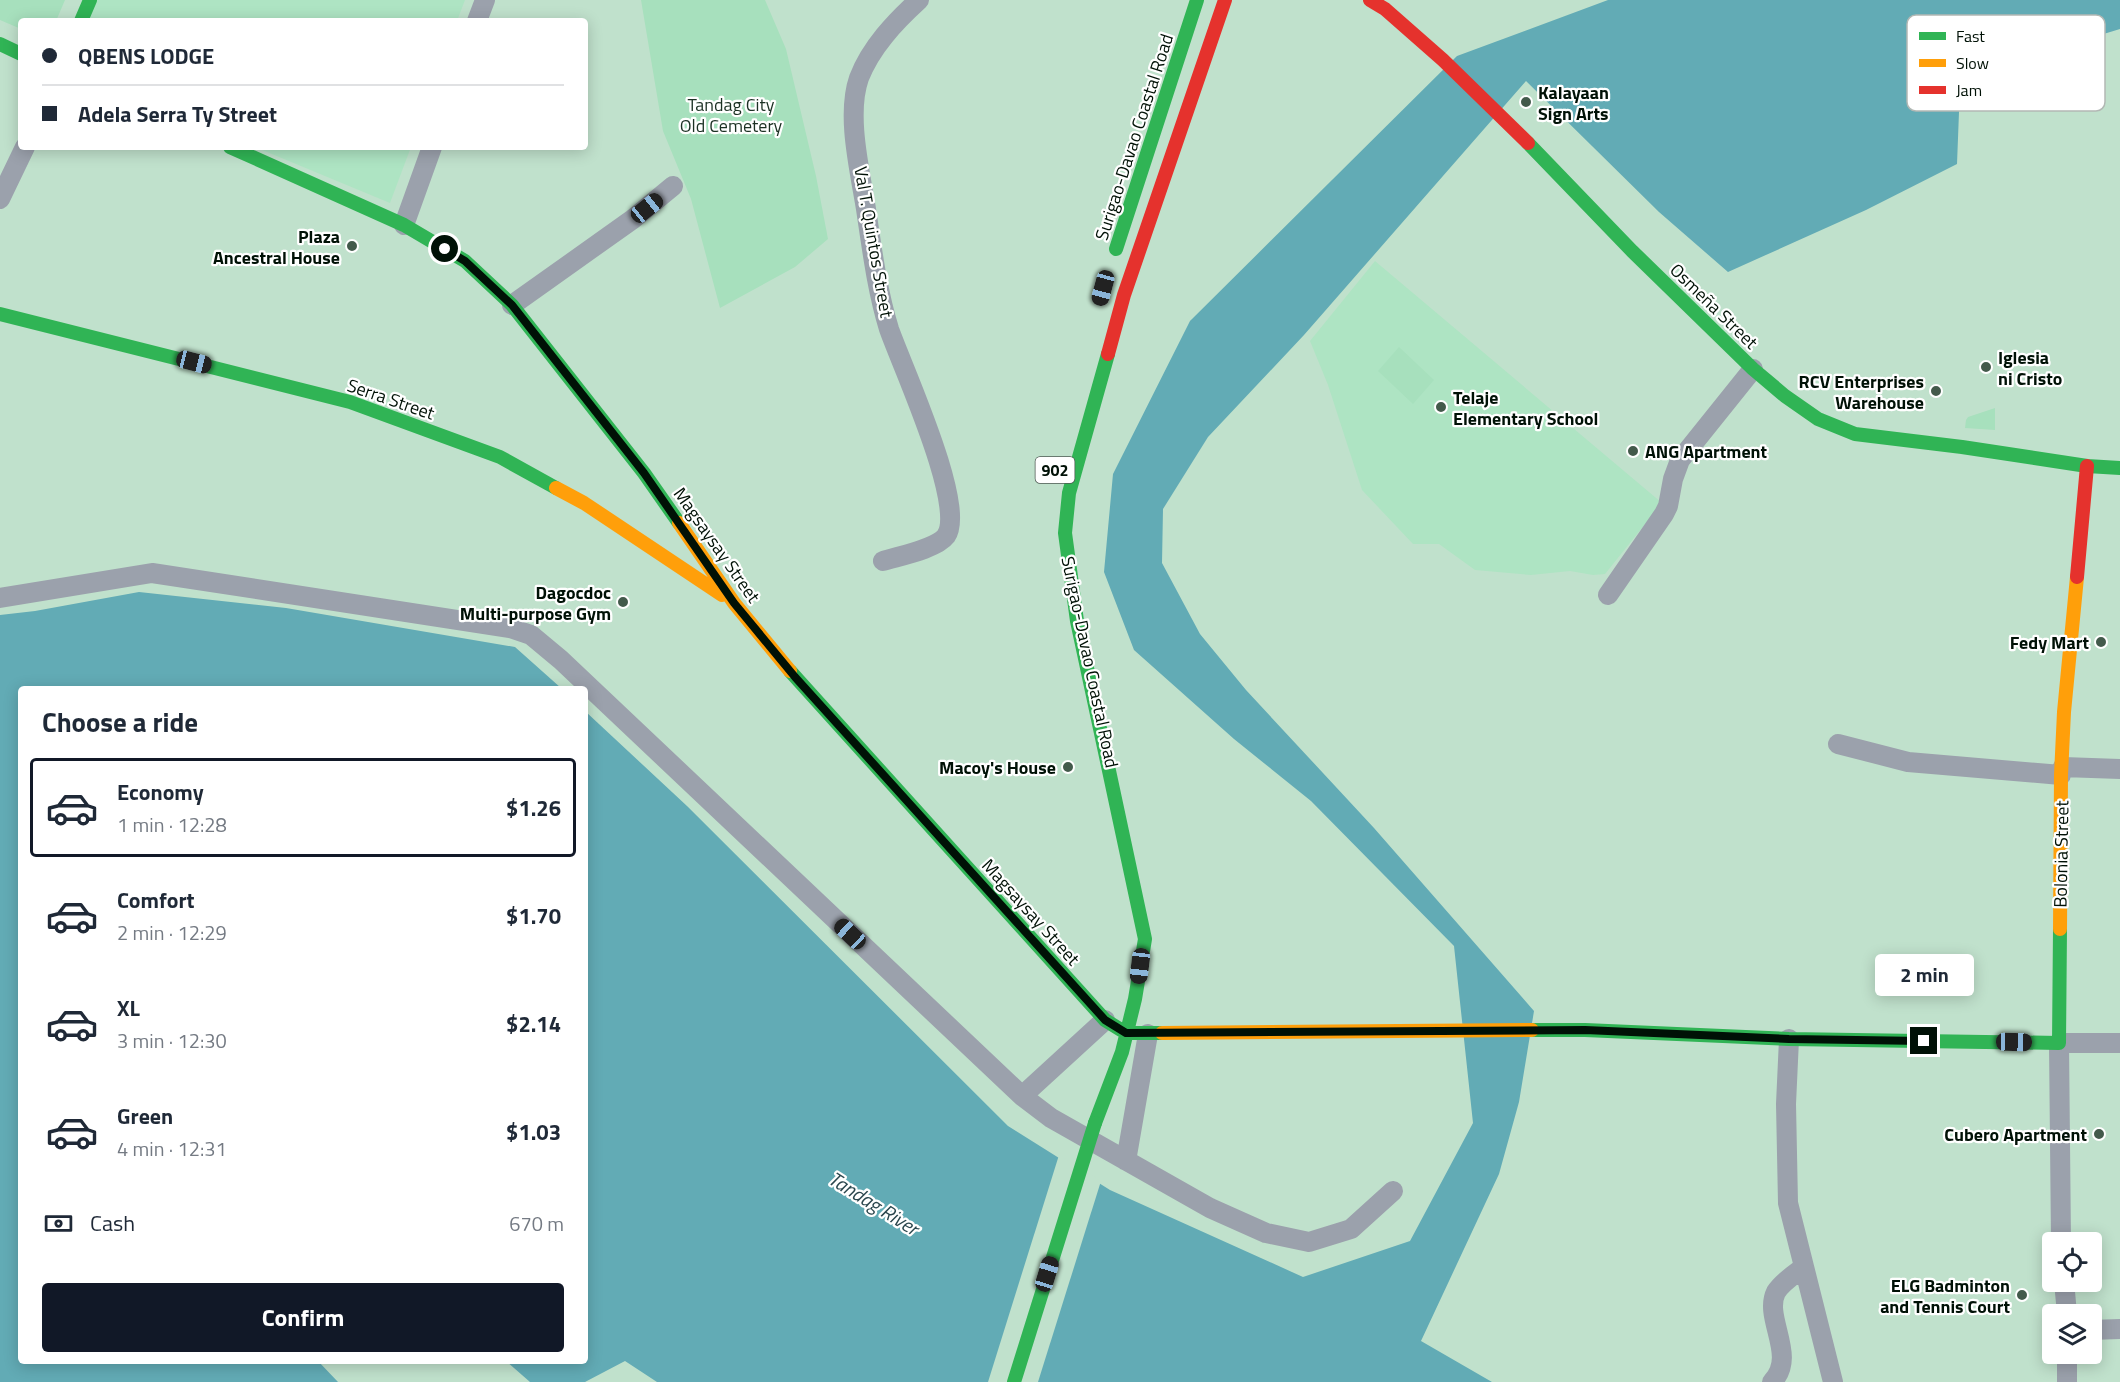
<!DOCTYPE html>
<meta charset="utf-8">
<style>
:root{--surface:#fff;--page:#f2f2f3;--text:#1f2937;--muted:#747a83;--line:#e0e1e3;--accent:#111827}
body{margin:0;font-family:"Titillium Web",sans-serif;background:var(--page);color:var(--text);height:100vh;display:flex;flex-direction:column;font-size:22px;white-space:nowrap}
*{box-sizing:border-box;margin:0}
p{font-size:20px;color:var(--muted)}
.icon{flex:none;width:33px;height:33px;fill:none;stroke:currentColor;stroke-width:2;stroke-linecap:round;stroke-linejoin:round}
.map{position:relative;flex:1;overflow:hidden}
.sheet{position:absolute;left:18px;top:686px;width:570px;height:678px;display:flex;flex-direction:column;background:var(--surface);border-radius:6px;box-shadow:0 3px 15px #0003}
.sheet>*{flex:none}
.top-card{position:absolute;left:18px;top:18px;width:570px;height:132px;border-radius:6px;box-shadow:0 3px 15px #0003;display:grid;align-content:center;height:132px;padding:0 24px;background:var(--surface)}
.buttons{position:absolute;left:2042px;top:1232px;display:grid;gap:12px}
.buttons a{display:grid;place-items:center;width:60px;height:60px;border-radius:6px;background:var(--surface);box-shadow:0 3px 15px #0003;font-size:30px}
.end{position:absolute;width:27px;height:27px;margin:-14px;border:8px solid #001106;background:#fff;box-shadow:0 0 0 3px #fff}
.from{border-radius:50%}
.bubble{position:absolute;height:42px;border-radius:6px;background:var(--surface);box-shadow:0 3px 15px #0003;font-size:20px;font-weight:700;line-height:42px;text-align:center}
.car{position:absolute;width:18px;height:36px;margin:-18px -9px;border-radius:8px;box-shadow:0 0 4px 2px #0007;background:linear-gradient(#222 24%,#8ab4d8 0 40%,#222 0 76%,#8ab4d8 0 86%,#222 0)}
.top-card b{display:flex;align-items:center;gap:21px;height:57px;font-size:22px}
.top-card b+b{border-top:2px solid var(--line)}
.top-card i{width:15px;height:15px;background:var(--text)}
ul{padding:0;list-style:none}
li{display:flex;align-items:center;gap:18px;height:99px;margin:0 12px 9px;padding:0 12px;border:3px solid transparent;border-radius:6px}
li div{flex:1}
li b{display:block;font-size:22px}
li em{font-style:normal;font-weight:700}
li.selected{border-color:var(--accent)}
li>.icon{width:54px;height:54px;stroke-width:1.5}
h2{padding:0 24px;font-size:27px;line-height:72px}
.pay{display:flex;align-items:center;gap:15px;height:66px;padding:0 24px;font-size:22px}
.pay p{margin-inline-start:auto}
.button{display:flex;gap:12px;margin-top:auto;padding:12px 24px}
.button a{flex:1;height:69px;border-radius:6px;background:var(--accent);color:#fff;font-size:24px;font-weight:700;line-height:69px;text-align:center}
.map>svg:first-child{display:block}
.built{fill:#aee4c3}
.green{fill:#a7e0bd}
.water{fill:#62abb5}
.pier{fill:#c0e1cc}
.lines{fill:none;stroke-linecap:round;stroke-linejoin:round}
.street{stroke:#9ba1ac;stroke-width:20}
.fast{stroke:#30b455;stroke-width:14}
.slow{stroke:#ff9f0a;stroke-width:14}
.jam{stroke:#e5322d;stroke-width:14}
.fast-bridge{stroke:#30b455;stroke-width:14}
.route{stroke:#001106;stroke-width:8}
.poi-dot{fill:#435a4b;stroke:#fff;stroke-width:2}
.labels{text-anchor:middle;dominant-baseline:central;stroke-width:4.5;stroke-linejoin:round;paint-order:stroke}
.shield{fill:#fff;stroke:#4c5851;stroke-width:1.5}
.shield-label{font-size:16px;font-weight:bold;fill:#001106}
.poi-label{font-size:18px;font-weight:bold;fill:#001106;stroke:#fff;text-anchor:end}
.park-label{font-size:18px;fill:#1b3023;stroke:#fff}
.street-label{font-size:18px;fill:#001106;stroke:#fff}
.water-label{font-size:20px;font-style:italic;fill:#2b474e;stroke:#fff}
.key{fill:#fff;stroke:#b2b8b4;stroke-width:1.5}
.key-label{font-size:16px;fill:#001106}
</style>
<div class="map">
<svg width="2120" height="1382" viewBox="0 0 2120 1382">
<rect width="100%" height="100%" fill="#c0e1cc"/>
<path class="built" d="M95,0h370l-8,21h-370z
M255,147h156l-21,56z
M1375,261l287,242 -57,71 -12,1 -23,-4 -39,4 -56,-5 -36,-26h-26l-51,-54 -34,-105 -18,-44z"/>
<path class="green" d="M0,0h65l-9,21h-35v8l-21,-9z
M641,0h124l21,49 30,127 12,63 -33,28 -75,41 -29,-109 -28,-68z
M1399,347l35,33 -21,24 -35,-33z
M1995,408v22l-30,-2 1,-8 2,-3z"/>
<path class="water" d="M1608,0h512v29l-46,14 -112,-9 -5,130 -91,46 -138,62 -69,-60 -133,-131 -222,254 -96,102 -45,72 -1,54 38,71 46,56 128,138 160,183 -15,91 -20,72 -78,167 71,41h-835l-32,-21 -40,21h-55l-24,-21 79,-1v-649l102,95 321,320 102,64 193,87 107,-36 63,-118 -19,-177 -143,-145 -77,-62 -100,-89 -30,-78 9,-98 77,-153 267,-265z
M139,592l147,16 229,39 46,41h-540v672l297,1 20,21h-338v-767l35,-4z"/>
<path class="pier" d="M1059,1155l42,26 -63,201h-50z"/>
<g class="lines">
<path class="street" d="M477,21l8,-21
M0,199l25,-52
M404,225l28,-78
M512,305l121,-86 40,-33
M883,561c16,-5 53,-12 63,-25 21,-30 -45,-172 -57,-207 -12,-39 -17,-80 -23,-120 -6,-38 -20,-94 -7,-131 12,-31 36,-56 60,-78
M1608,595l56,-81 4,-8 5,-27 7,-19 73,-91
M0,598l152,-25 358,55 21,7 30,25 461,436 29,22 159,90 56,25 43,9 42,-13 42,-38
M1838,744l70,18 153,13
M2063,767l57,2
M1789,1039l-3,65 2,99 45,179
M1022,1096l83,-76
M1126,1161l22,-127
M2061,1242l-2,-199h61
M2064,1281l3,33
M2091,1330l29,-1
M1772,1382c26,-26 -9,-64 4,-90 6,-10 19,-18 28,-25
M2067,1382v-29"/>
<path class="fast" d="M81,21l9,-21
M0,44l21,10
M1528,143l104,108 121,118 32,27 33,23 37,15 107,13 125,19 33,2
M230,147l174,78 61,36 47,44 132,168 35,50
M1116,249l81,-249
M0,314l350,88 150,55 56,31
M790,671l315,349 21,13h36
M1532,1030h53l204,9 270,4 1,-114
M1095,1123l27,-71 13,-53 10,-60 -68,-318 -12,-88 4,-40 39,-139"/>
<path class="slow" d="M556,488l28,15 138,92
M679,523l55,80 56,68
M2060,929l1,-154 3,-63 13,-135
M1162,1033l370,-3"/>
<path class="jam" d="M1370,0l15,9 58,51 85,83
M1108,354l16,-59 101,-295
M2077,577l10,-111"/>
<path class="fast-bridge" d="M1014,1382l81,-259"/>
</g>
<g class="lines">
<path class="route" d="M445,249l20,12 47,44 132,168 90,130 61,74 310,343 21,13 459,-3 204,9 135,2"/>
</g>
<g class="poi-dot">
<circle cx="1526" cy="102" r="6"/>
<circle cx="352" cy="246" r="6"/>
<circle cx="1986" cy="367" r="6"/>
<circle cx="1936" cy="391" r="6"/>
<circle cx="1441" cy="407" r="6"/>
<circle cx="1633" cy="451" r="6"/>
<circle cx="623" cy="602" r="6"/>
<circle cx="2101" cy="642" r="6"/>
<circle cx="1068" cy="767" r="6"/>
<circle cx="2099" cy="1134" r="6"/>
<circle cx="2022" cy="1295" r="6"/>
</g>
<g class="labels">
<rect class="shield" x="1035.5" y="457" width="39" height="26" rx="4.5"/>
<g class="shield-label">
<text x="1055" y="470">902</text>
</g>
<g class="poi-label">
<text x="1538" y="92" text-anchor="start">Kalayaan<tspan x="1538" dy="21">Sign Arts</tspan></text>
<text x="340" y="236">Plaza<tspan x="340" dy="21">Ancestral House</tspan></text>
<text x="1998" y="357" text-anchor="start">Iglesia<tspan x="1998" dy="21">ni Cristo</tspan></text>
<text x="1924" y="381">RCV Enterprises<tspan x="1924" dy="21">Warehouse</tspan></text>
<text x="1453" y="397" text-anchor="start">Telaje<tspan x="1453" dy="21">Elementary School</tspan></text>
<text x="1645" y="451" text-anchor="start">ANG Apartment</text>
<text x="611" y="592">Dagocdoc<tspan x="611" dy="21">Multi-purpose Gym</tspan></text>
<text x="2089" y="642">Fedy Mart</text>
<text x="1056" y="767">Macoy's House</text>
<text x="2087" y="1134">Cubero Apartment</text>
<text x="2010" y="1285">ELG Badminton<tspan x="2010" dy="21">and Tennis Court</tspan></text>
</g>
<g class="park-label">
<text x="731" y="104">Tandag City<tspan x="731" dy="21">Old Cemetery</tspan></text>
</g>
<g class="street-label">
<text transform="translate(1134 137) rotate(-72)">Surigao-Davao Coastal Road</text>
<text transform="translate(874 242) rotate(80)">Val T. Quintos Street</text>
<text transform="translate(1714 306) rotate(44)">Osmeña Street</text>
<text transform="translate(391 399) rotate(19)">Serra Street</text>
<text transform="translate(717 545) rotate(55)">Magsaysay Street</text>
<text transform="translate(1090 662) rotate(78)">Surigao-Davao Coastal Road</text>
<text transform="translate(2061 854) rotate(-89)">Bolonia Street</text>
<text transform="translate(1031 912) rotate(48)">Magsaysay Street</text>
</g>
<g class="water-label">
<text transform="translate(874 1203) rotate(32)">Tandag River</text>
</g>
</g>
<rect x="1907" y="15" width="198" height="96" rx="9" class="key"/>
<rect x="1919" y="32" width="27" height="8" fill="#30b455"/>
<rect x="1919" y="59" width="27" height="8" fill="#ff9f0a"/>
<rect x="1919" y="86" width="27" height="8" fill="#e5322d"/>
<g class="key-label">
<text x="1956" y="42">Fast</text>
<text x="1956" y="69">Slow</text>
<text x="1956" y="96">Jam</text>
</g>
</svg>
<div class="buttons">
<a><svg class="icon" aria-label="locate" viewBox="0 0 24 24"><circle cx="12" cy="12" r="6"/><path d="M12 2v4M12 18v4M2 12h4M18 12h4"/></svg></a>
<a><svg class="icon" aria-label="layers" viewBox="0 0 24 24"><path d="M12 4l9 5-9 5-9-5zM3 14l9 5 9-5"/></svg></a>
</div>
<i class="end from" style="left:445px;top:249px"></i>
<i class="end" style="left:1924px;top:1041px"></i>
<div class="bubble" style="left:1875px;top:954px;width:99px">2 min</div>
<i class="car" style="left:647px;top:208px;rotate:51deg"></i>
<i class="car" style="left:1103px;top:288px;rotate:195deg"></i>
<i class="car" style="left:194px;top:362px;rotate:104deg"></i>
<i class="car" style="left:850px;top:934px;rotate:313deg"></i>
<i class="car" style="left:1140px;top:966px;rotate:187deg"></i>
<i class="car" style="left:2014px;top:1042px;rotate:91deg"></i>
<i class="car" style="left:1047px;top:1274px;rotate:17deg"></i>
<div class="top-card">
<b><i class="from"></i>QBENS LODGE</b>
<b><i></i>Adela Serra Ty Street</b>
</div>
<section class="sheet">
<h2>Choose a ride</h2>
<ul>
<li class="selected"><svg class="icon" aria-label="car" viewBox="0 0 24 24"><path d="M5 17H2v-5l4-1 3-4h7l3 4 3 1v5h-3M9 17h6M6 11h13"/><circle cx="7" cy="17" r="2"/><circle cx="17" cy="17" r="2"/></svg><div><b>Economy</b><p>1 min · 12:28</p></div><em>$1.26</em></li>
<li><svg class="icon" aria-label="car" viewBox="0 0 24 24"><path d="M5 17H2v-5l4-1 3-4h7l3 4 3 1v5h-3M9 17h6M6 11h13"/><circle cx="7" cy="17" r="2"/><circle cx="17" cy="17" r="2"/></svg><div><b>Comfort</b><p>2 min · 12:29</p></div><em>$1.70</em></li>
<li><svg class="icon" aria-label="car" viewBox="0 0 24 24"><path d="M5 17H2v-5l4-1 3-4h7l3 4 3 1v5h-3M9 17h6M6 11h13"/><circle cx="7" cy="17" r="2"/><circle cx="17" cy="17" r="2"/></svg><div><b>XL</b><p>3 min · 12:30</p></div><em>$2.14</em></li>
<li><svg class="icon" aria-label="car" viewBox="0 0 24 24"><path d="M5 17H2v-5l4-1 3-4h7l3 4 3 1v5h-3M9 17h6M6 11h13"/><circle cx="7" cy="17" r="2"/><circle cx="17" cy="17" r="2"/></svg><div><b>Green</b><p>4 min · 12:31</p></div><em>$1.03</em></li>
</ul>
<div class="pay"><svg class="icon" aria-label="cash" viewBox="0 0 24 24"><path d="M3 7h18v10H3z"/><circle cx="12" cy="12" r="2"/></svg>Cash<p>670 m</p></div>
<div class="button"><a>Confirm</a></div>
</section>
</div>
